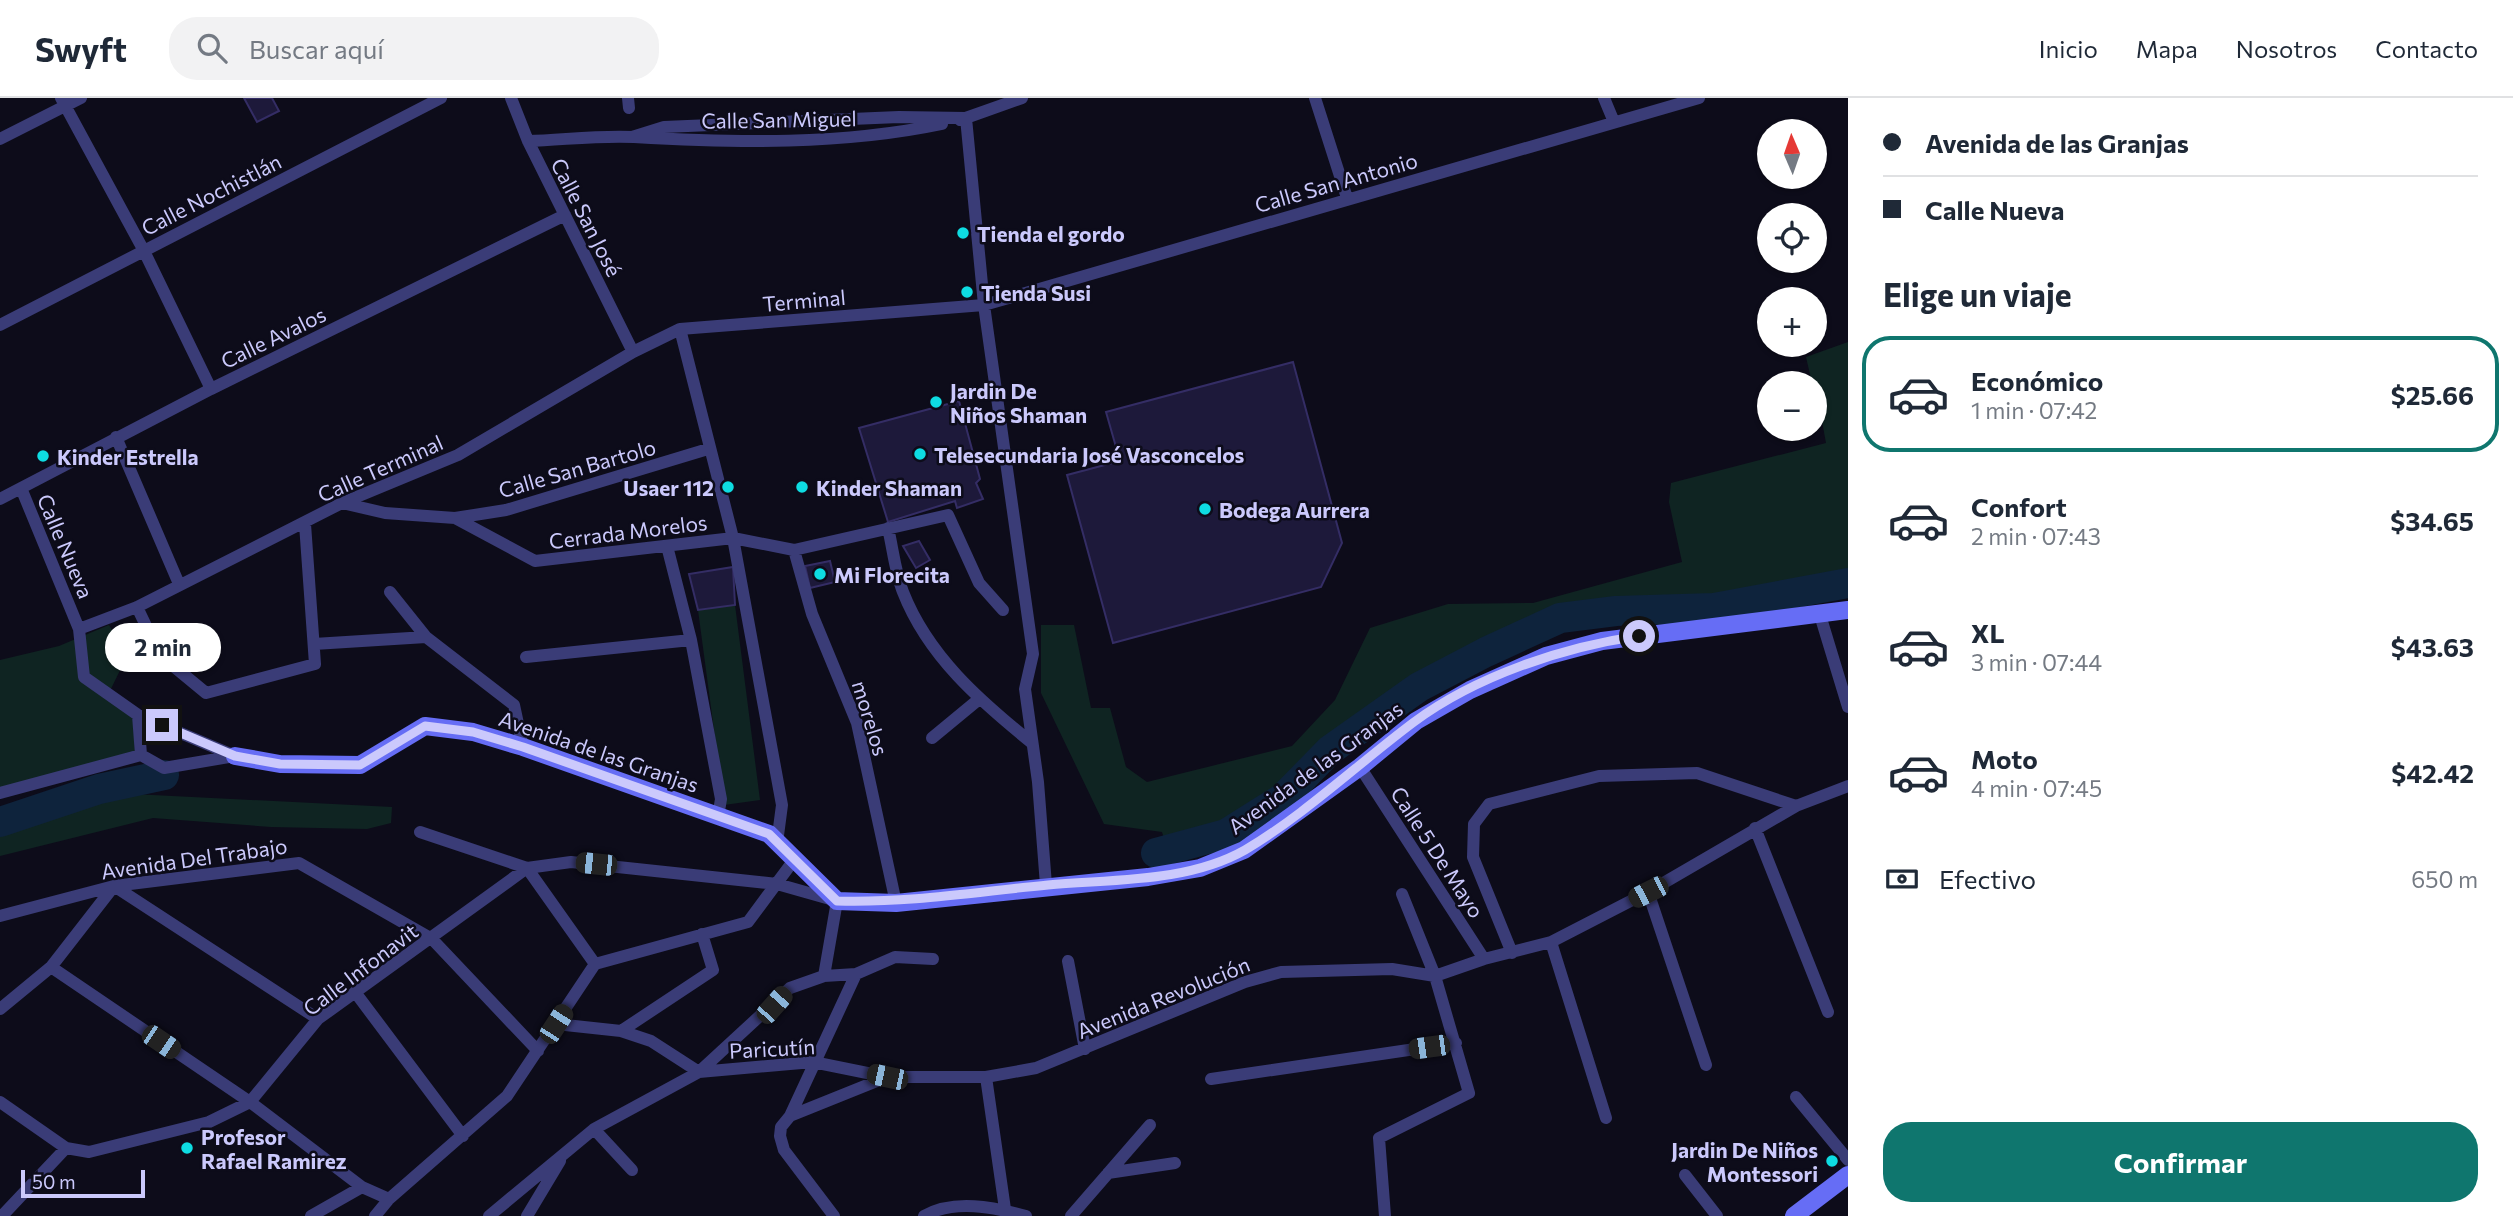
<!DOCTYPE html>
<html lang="es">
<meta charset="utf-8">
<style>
:root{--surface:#fff;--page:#f2f2f3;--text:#1f2937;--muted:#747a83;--line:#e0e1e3;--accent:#0f766e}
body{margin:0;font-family:Commissioner,sans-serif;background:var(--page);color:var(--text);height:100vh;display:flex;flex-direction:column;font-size:26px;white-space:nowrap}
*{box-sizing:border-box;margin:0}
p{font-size:23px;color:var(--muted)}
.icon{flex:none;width:38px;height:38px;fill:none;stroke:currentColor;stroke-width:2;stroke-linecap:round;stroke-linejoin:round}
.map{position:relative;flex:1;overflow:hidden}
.panel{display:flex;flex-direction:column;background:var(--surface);width:665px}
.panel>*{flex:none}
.banner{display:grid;align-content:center;height:154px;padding:0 35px;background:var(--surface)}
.needle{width:46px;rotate:358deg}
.controls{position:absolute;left:1757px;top:21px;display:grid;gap:14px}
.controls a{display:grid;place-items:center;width:70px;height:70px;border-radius:50%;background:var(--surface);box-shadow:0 2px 5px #0004;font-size:35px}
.scale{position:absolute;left:21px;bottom:18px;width:124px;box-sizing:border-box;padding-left:7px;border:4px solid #cbc9fc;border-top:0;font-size:19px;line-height:24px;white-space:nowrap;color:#cbc9fc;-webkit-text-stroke:5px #0d0c1a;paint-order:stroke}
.end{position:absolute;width:32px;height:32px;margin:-16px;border:9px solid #cbc9fc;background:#111;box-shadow:0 0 0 4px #111}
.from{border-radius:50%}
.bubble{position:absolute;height:49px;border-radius:24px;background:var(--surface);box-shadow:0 2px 5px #0004;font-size:23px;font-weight:700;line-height:49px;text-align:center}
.car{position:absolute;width:21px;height:42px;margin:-21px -10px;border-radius:9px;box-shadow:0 0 5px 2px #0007;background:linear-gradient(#222 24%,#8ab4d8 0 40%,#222 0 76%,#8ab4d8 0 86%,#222 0)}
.banner b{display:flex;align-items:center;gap:24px;height:66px;font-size:26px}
.banner b+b{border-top:2px solid var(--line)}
.banner i{width:18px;height:18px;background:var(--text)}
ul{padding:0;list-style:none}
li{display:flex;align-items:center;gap:21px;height:116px;margin:0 14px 10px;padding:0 21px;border:4px solid transparent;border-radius:28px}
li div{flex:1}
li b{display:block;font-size:26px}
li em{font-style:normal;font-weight:700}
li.current{border-color:var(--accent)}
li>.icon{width:63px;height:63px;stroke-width:1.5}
h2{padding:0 35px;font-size:32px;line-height:84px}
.pay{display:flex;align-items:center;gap:18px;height:77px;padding:0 35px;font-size:26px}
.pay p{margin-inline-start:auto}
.cta{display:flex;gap:14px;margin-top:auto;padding:14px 35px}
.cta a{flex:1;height:80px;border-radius:28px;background:var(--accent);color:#fff;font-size:28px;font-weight:700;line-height:80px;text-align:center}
header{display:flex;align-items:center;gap:42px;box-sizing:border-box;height:98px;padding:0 35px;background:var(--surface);border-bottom:2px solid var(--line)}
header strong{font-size:33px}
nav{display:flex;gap:38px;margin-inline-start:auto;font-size:24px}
.search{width:490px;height:63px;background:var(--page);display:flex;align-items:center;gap:18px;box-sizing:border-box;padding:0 24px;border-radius:28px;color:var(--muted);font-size:26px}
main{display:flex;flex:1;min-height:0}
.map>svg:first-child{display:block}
.green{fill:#0f2422}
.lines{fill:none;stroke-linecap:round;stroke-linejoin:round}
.river{stroke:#0e233c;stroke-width:30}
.building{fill:#1d193a;stroke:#342d65;stroke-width:2}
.street{stroke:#3a3c77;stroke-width:12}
.secondary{stroke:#666df5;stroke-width:18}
.route{stroke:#cbc9fc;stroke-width:9}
.poi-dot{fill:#0edce2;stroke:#0d0c1a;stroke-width:2.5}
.labels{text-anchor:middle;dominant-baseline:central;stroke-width:5;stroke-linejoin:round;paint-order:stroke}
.street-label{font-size:21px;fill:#cbc9fc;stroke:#0d0c1a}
.poi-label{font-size:21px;font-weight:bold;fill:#cbc9fc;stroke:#0d0c1a;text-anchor:start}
</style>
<header>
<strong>Swyft</strong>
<div class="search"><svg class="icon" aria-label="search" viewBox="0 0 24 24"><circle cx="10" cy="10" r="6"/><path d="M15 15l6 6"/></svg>Buscar aquí</div>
<nav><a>Inicio</a><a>Mapa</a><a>Nosotros</a><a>Contacto</a></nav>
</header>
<main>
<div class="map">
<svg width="1848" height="1118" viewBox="0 0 1848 1118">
<rect width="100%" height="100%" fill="#0d0c1a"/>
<path class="green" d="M1848,244v233l-45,11 -90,15 -156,11 -142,71 -84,62 -51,49 -56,35 -58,15 -4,-12 -58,-8 -63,-131v-68h33l17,83h19l16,59 21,15 145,-36 43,-46 35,-72 78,-24 85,-1 149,-41 -13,-60 2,-19 155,-40 -11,-60h-3l-6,-26z
M735,507l25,195 -36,5 -26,-195z
M109,527l18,31 -21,43 27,17 2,37 -135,35v-128l59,-14z
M113,695l279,14 -1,16 -24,6 -96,-2 -118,-9 -153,38v-44z"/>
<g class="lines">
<path class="river" d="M0,724l99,-33 65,-14
M1156,755l70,-19 57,-36 47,-48 89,-63 67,-35 74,-34 56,-7 98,-3 134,-25"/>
</g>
<path class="building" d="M244,0h28l7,13 -22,11z
M1293,264l49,181 -21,44 -208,56 -46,-168 53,-14 -14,-49z
M959,303l21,78 -4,4 7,16 -26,9 -2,-7 -67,21 -29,-94z
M919,443l11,19 -14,8 -13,-22z
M830,463l5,21 -25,6 -5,-22z
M733,469l2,38 -37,5 -9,-36z"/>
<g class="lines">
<path class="street" d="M61,0l83,153 67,138
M511,0l17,43 105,211
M628,0l1,10
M1315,0l32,100
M1604,0l10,24
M960,22l62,-22
M632,39l32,-10 235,-10 67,1 18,187 49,349 -8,35 13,93 8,103
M0,41l81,-41
M528,43c35,-1 71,-6 106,-4 102,6 208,8 308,-13
M0,227l441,-227
M680,231l53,209 49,267 -5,38
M116,339l63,147
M21,390l58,141 5,48 54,38 97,41
M0,401l211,-110 354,-174
M342,405l43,10 70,5 51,-8 202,-61
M455,420l80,43 198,-23 61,12 154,-35 31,68 24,27
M888,430c5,21 7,44 15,64 25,64 77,109 129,151
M667,448l24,94 30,159 -3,18
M794,452l18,64 45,109 39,180
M390,494l36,45
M137,509l23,48 46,38 109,-29 -10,-140
M1820,517l28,92
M79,531l58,-22 205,-104 116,-48 175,-103 47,-23 304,-24 715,-207
M314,546l112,-7 88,68 9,42
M526,559l165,-17
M138,617l3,40
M932,640l46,-38
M1360,669l124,192
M0,695l141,-38 23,13 71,-12
M1755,730l73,184
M420,734l107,36 44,-6 206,22 60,17 -13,75
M527,770l68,96
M1648,794l58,173
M0,818l114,-30 185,-23 133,76 106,112
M1551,844l55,176
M1512,855l-39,-96 1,-33 15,-20 110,-28 98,-3 99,33
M1068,863l17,88
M595,866l153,-42 46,-62
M51,869l199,135 112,85 27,12
M355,894l108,144
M0,911l51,-42 63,-81 204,133
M556,926l65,7 30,10 48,31
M621,933l92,-61 -11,-36
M699,974l114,-10 74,15
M986,979l20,139
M1211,981l245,-36
M1796,999l52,63
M0,1004l66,46 23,4 120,-30 41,-20 68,-83 209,-151
M790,1018l66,-142
M594,1031l38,41
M1108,1075l67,-10
M1685,1077l32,41
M2,1118l64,-68
M311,1118l51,-29
M375,1118l14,-17 118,-103 88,-132
M489,1118l105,-87 105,-57 91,-84 34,-12 32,-2 39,-17 38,2
M527,1118l33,-55
M834,1118l-50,-66 -4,-14 1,-9 9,-11 97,-39h99l50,-9 209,-86 36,-10 111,-3 43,7 49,-17 67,-17 97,-50 148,-86 52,-20
M924,1118c30,-17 69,-9 102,0
M1071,1118l79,-91
M1385,1118l-6,-78 90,-45 -34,-117 -33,-82"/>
<path class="secondary" d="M235,658l45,8 80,1 65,-39 48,6 50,15 246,87 68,67 59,2 252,-26 52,-9 44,-18 116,-83 56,-46 54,-31 76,-34 56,-15 246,-31
M1794,1118l54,-41"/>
</g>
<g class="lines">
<path class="route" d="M162,627l73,31 45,8 80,1 65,-39 48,6 50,15 246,87 68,67c74,2 138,-9 211,-16 63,-6 139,-2 197,-35 58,-34 114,-87 169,-128 62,-46 149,-75 225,-86"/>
</g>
<g class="poi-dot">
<circle cx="963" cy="135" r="7"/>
<circle cx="967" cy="194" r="7"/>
<circle cx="936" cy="304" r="7"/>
<circle cx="920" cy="356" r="7"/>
<circle cx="43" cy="358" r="7"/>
<circle cx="728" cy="389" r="7"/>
<circle cx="802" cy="389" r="7"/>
<circle cx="1205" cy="411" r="7"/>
<circle cx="820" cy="476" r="7"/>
<circle cx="187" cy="1050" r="7"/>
<circle cx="1832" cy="1063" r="7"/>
</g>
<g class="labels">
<g class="street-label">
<text transform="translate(779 21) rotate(-1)">Calle San Miguel</text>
<text transform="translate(1336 84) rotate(-16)">Calle San Antonio</text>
<text transform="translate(211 96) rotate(-27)">Calle Nochistlán</text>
<text transform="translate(587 119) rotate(63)">Calle San José</text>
<text transform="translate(804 202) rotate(-5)">Terminal</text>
<text transform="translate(273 239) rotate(-26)">Calle Avalos</text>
<text transform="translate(380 370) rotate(-24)">Calle Terminal</text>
<text transform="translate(577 370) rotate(-16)">Calle San Bartolo</text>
<text transform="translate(628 433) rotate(-7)">Cerrada Morelos</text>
<text transform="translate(66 448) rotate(67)">Calle Nueva</text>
<text transform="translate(871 620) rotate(73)">morelos</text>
<text transform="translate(599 653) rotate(19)">Avenida de las Granjas</text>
<text transform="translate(1315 669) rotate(-36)">Avenida de las Granjas</text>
<text transform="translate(1438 754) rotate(57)">Calle 5 De Mayo</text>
<text transform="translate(194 760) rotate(-8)">Avenida Del Trabajo</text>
<text transform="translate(360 871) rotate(-37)">Calle Infonavit</text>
<text transform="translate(1163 899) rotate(-22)">Avenida Revolución</text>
<text transform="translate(772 950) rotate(-3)">Paricutín</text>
</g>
<g class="poi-label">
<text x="977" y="135">Tienda el gordo</text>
<text x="981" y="194">Tienda Susi</text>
<text x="950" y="292">Jardin De<tspan x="950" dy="24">Niños Shaman</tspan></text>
<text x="934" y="356">Telesecundaria José Vasconcelos</text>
<text x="57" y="358">Kinder Estrella</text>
<text x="714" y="389" text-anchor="end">Usaer 112</text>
<text x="816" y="389">Kinder Shaman</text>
<text x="1219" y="411">Bodega Aurrera</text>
<text x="834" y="476">Mi Florecita</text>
<text x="201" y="1038">Profesor<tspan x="201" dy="24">Rafael Ramirez</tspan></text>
<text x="1818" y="1051" text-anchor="end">Jardin De Niños<tspan x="1818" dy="24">Montessori</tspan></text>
</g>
</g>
</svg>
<div class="controls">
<a><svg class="needle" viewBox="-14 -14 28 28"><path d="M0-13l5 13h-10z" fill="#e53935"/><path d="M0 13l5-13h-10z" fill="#747a83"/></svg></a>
<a><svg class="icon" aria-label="locate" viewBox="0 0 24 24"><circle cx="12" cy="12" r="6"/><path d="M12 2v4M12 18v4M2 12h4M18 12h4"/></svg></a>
<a>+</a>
<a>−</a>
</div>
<div class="scale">50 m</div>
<i class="end from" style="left:1639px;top:538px"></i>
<i class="end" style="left:162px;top:627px"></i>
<div class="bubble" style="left:105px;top:525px;width:116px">2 min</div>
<i class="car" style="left:596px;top:766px;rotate:276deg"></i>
<i class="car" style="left:1648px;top:794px;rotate:243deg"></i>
<i class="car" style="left:774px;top:907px;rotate:42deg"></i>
<i class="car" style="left:556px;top:926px;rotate:33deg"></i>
<i class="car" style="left:161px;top:944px;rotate:124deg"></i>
<i class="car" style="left:1429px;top:949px;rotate:262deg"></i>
<i class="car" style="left:887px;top:979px;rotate:282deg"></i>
</div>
<section class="panel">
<div class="banner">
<b><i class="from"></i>Avenida de las Granjas</b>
<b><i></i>Calle Nueva</b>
</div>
<h2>Elige un viaje</h2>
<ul>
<li class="current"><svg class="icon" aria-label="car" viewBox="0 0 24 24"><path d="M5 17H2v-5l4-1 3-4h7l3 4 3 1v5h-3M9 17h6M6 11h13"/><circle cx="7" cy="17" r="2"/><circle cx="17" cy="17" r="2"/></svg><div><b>Económico</b><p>1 min · 07:42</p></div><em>$25.66</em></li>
<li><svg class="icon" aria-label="car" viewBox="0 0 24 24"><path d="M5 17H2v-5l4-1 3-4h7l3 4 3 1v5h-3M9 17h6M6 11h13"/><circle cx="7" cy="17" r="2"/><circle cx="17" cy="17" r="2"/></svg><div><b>Confort</b><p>2 min · 07:43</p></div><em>$34.65</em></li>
<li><svg class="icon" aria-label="car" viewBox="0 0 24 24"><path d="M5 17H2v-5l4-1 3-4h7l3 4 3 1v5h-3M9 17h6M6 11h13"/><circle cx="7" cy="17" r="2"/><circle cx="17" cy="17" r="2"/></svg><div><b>XL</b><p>3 min · 07:44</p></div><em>$43.63</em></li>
<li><svg class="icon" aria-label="car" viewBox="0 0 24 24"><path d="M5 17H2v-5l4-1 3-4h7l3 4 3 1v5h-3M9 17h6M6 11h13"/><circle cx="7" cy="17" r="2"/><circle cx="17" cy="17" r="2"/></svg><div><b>Moto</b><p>4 min · 07:45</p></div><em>$42.42</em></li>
</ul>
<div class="pay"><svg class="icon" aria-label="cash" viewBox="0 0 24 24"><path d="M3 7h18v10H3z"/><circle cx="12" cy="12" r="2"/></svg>Efectivo<p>650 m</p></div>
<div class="cta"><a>Confirmar</a></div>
</section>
</main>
